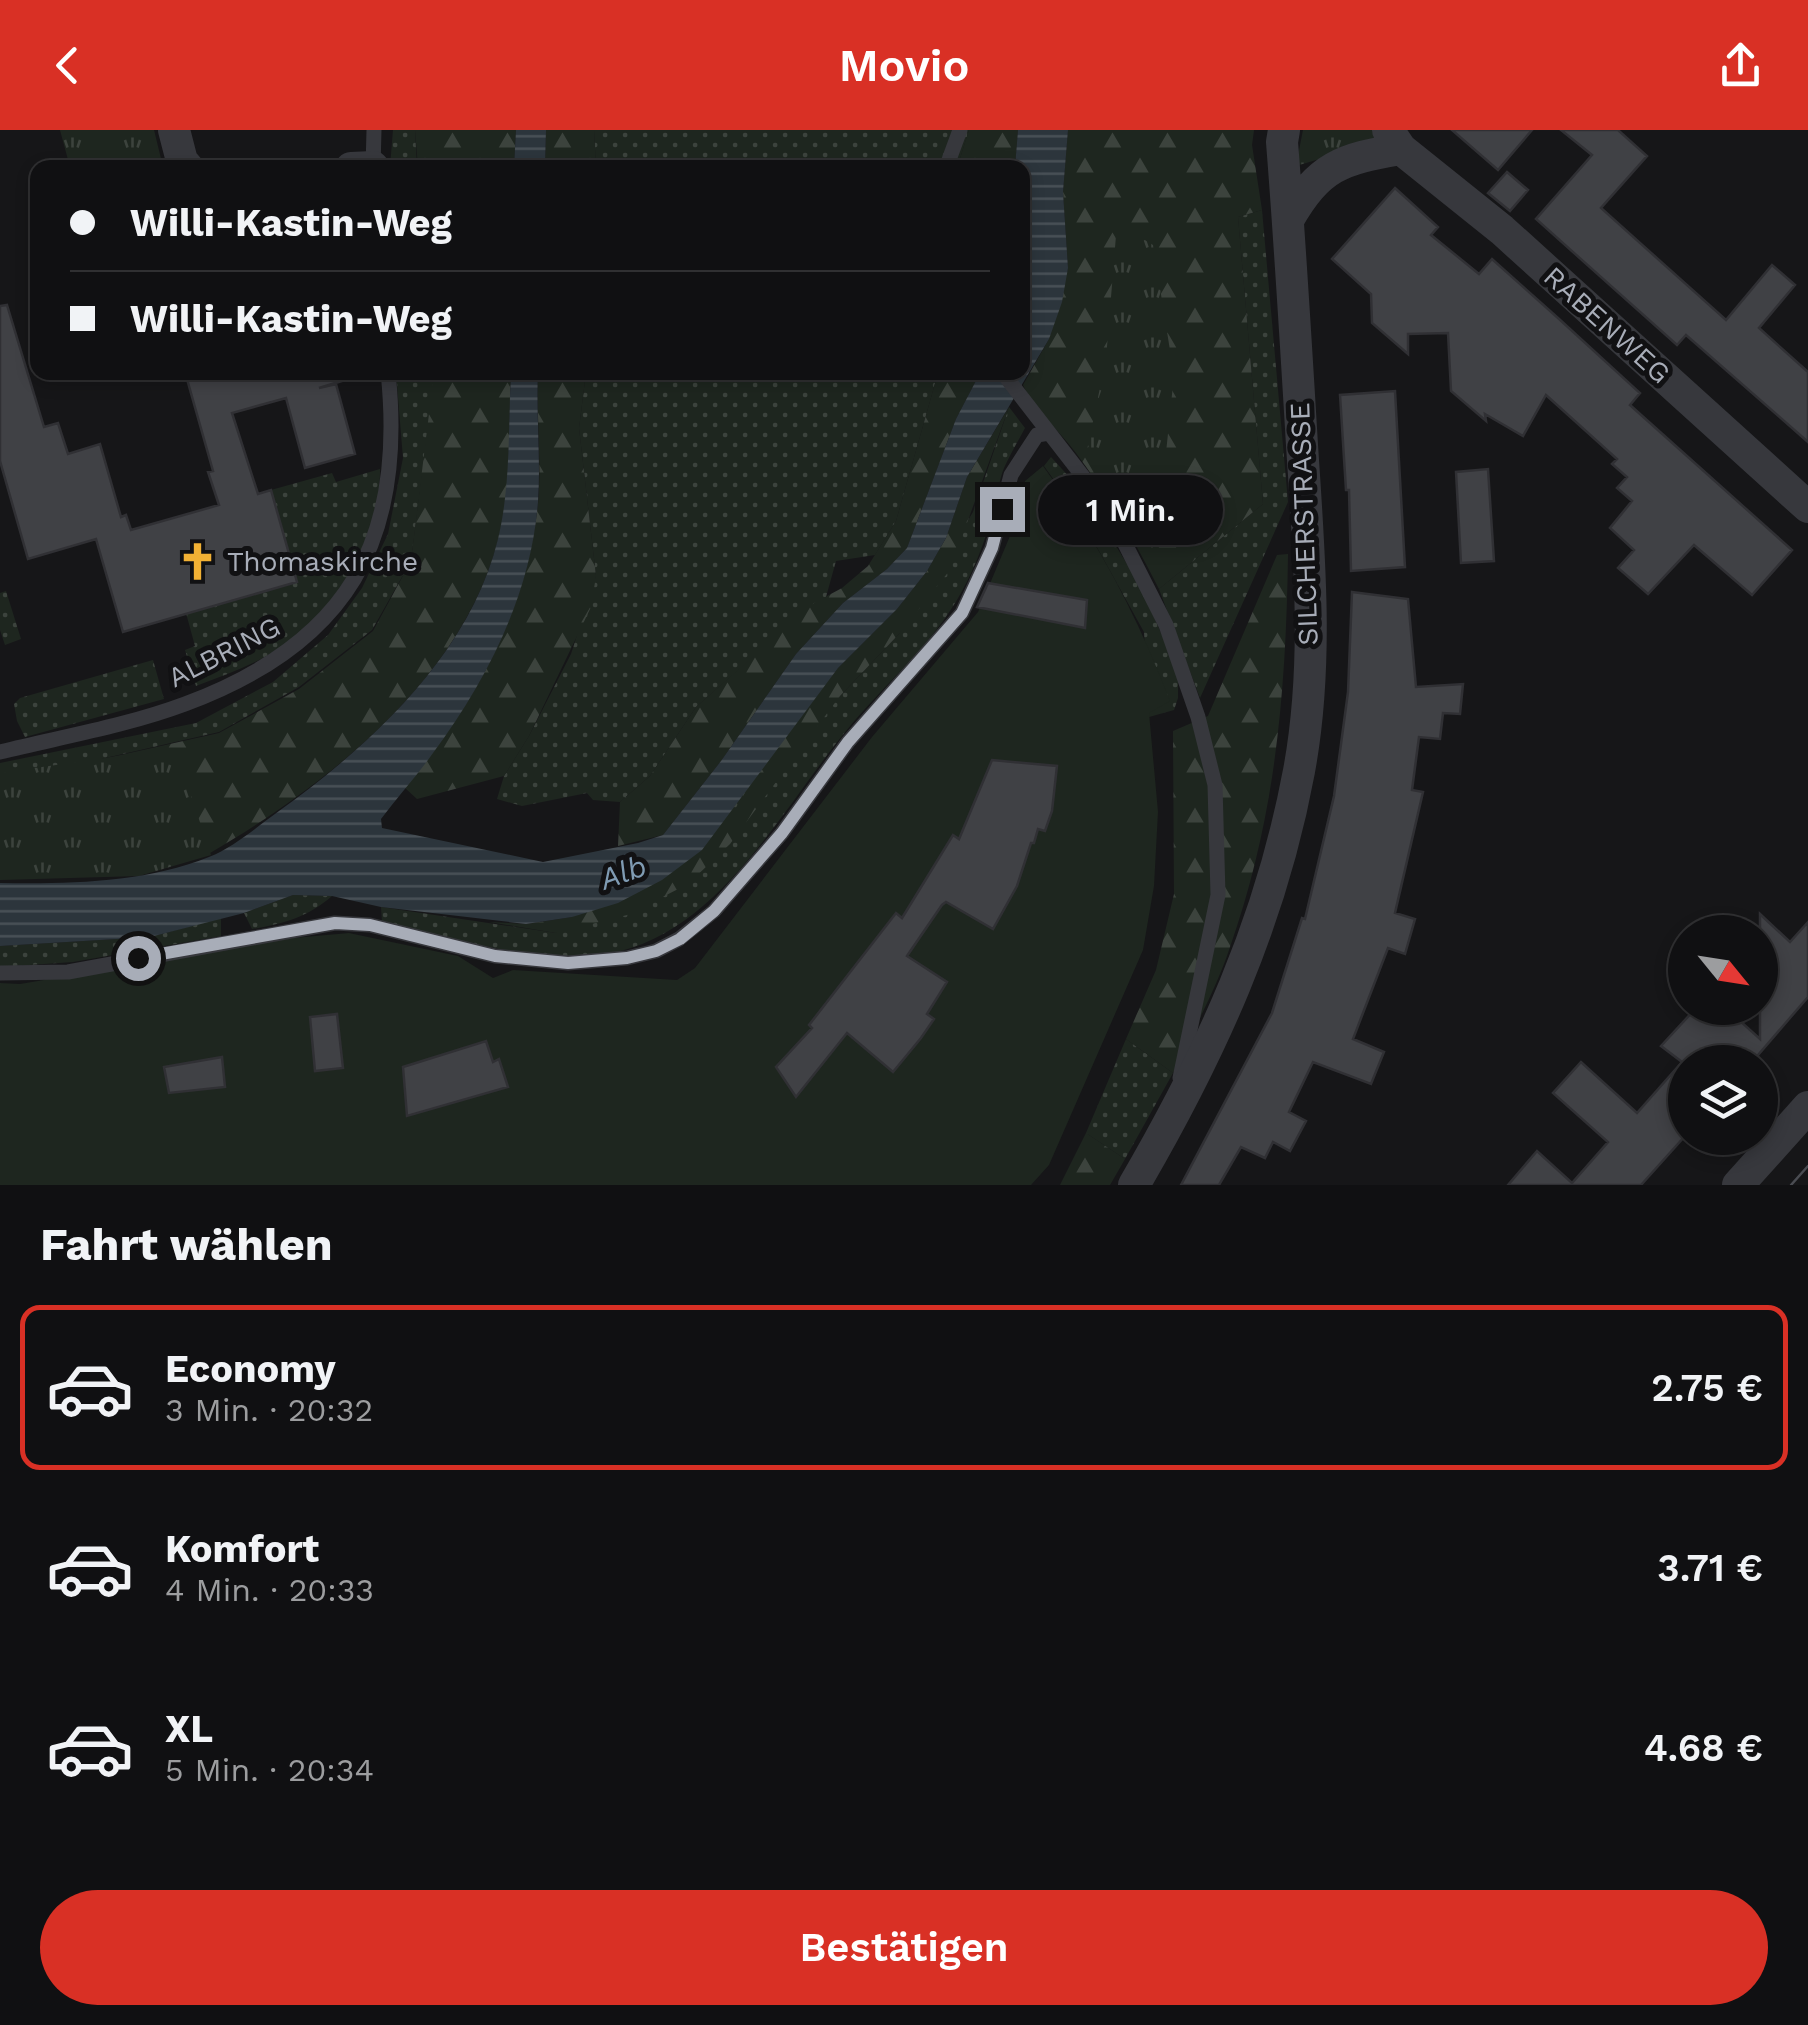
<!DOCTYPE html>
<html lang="de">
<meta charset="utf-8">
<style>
:root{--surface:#101012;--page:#19191b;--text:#f1f3f6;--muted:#9c9d9f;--line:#303032;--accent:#d93025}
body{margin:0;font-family:"Work Sans",sans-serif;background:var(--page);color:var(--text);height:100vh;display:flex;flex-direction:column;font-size:38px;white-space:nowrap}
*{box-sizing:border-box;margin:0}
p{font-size:32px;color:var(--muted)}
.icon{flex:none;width:55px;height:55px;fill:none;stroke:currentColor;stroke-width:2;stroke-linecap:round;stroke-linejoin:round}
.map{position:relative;height:1055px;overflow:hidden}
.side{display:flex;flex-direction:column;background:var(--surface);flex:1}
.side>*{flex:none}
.guide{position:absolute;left:30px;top:30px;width:1000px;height:220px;border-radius:20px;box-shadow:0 5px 15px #0003,0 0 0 2px var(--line);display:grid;align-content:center;height:220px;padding:0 40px;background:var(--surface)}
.needle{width:65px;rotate:120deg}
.fabs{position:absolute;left:1668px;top:785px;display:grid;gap:20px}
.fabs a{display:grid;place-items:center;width:110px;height:110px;border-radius:50%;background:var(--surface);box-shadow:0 5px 15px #0003,0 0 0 2px var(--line);font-size:50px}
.end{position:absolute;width:45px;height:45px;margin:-22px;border:12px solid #a8adb8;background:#111;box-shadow:0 0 0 5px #111}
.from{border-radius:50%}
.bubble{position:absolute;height:70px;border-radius:35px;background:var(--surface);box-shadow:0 5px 15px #0003,0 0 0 2px var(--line);font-size:32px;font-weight:600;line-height:70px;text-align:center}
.guide b{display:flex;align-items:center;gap:35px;height:95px;font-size:38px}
.guide b+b{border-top:2px solid var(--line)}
.guide i{width:25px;height:25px;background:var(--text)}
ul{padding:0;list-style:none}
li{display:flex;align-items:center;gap:30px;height:165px;margin:0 20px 15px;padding:0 20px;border:5px solid transparent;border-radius:20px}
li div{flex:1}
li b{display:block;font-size:38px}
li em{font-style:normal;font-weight:600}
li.current{border-color:var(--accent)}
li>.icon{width:90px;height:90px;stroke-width:1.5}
h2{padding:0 40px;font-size:45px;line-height:120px}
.primary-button{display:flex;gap:20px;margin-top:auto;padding:20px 40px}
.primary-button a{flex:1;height:115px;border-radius:60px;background:var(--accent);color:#fff;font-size:40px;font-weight:600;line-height:115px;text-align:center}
header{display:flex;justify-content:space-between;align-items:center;height:130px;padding:0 40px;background:var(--accent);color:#fff;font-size:45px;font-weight:600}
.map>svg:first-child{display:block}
.grass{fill:url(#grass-dots)}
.forest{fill:url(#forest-firs)}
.park{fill:url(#park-tufts)}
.garden{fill:#1e261f}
.water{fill:url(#water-rules)}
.building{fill:#404145;stroke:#303034;stroke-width:2.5}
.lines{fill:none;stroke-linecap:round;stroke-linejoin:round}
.service{stroke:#37383d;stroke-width:15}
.minor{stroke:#37383d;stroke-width:32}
.tram{stroke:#4a4c52;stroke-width:2.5}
.route{stroke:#a8adb8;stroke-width:12}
.labels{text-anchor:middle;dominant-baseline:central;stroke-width:10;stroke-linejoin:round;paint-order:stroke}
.street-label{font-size:28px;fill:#a8adb8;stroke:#111113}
.poi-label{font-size:28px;fill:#a8adb8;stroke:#111113;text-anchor:start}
.water-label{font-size:30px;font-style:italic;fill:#7f9bb3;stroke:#111113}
</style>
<header><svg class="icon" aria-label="back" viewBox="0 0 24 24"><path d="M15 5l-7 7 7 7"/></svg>Movio<svg class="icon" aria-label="share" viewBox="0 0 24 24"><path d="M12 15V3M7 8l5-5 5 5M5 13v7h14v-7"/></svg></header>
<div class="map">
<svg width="1808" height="1055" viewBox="0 0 1808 1055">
<defs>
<pattern id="grass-dots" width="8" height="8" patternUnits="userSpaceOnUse" patternTransform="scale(2.5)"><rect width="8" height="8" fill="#1e261f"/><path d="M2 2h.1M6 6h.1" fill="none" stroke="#3c433d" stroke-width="1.8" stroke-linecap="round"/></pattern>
<pattern id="forest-firs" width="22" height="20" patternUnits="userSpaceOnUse" patternTransform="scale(2.5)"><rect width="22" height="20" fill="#1e261f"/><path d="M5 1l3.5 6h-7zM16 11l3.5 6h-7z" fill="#3c433d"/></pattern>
<pattern id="park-tufts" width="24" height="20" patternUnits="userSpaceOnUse" patternTransform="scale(2.5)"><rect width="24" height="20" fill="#1e261f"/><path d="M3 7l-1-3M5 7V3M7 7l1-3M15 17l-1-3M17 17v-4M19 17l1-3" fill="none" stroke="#3c433d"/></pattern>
<pattern id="water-rules" width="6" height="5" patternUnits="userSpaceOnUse" patternTransform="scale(2.5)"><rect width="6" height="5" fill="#2c353c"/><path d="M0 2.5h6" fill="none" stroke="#485056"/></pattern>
</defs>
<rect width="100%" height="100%" fill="#161618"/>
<path class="grass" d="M393,0h22l2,37h-27z
M594,0h375l-12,38 -361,-1z
M1262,80l26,292 -88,196 -41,-109 104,-85 -25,-287z
M396,243h37l1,8 -23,180 -39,69 -73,57 -80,45 -219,50v-19l196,-40 77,-41 55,-47 34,-47 26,-54 15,-76z
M586,243h352l-42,148 -21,34 -39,6 -10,36 -12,7 -118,103 -46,69 -30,26 -27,-2 -6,-7 -65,13 -25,-7 7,-23 25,-40 42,-82 25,-78 -17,-148z
M1009,277l16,21c-7,13 -15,27 -21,40 -5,12 -6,25 -9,37 -8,30 -18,59 -33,86 -29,54 -78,93 -116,140 -66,80 -128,204 -239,223 -70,11 -157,-17 -225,-32l-1,-15 175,26 284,-237 59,-62 74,-122z
M1051,327l32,35 58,95 37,85v26l-4,12 -25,7 -5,-85 -65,-117 -35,-49z
M380,339c1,65 -40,136 -93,174 -27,20 -60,31 -91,43l-11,-36 10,-4 -9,-33 111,-31 -26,-92 61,-17 4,9z
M6,461l15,48 -16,6 -5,-15v-37z
M153,530l11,39 -139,38 -8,-16 -3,-17 6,-6z
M293,765l39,1c-24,21 -49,28 -80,33l-8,-16z
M221,788v18l-148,26 -73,5v-21l150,-9z
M1126,909l47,34 -48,86 -39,-26z"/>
<path class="forest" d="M415,0h101l-2,37h-96z
M546,0h48l2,37 -51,1z
M969,0h49l-3,37 -58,1z
M1068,0h186l-2,15 10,65 -24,7 25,287 -104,85c-24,-48 -50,-92 -83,-136 -17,-23 -40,-41 -53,-68l26,-46 19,-71 -5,-76z
M434,243h77c-3,54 1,114 -13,167 -36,139 -170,244 -288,313l-210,-71 219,-49 80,-44 74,-58 38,-70z
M538,243h48l-7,55 17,148 -5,31 -62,129 -25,40 -87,23 -13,-12c70,-80 123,-176 134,-283 4,-43 -2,-88 0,-131z
M938,243h42l-24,46 -49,129 -20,21 -44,34 -47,51 -75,107 -58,74 -45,11 2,-44 30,-26 46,-69 118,-104 28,-15 26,-22 28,-45z
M1009,277l-59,163 -51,64 -59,62 -110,148 -42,40 -61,31 -71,18 -67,-11 38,2 45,-7 162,-106 24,-40 80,-103 59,-59 30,-38 19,-33 21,-61z
M1288,424c-2,137 -12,262 -58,393 -14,43 -38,85 -57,126l-47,-34 30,-69 18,-76 -1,-163 35,-15 69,-161z
M1086,1003l39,26 -15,26h-50z"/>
<path class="park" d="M60,0h94l9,37h-93z
M1303,0h69l4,12 -80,24z
M1117,93l36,22 21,130 -12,117 -10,60 -66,-97 20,-96z
M175,618l36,107 -72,21 -139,4v-107z"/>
<path class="garden" d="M1043,336c54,73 95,151 127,235l-21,12 9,99 -4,74 -11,64 -94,215 -18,20h-1031v-202l20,1 273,-46 56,-5 109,23 35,22 20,-8 164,10 18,-12 177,-231 106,-125 37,-88 10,-43z"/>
<path class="water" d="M516,0h30l-1,37h-31z
M1018,0h50l-5,62 5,76 -6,34 -13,37 -82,138 -21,61 -19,33 -30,38 -59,59 -136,182 -40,30 -44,23 -46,14 -46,7 -145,-17 -49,-11 -39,-1 -49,18 -94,24 -150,9v-63c69,1 144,0 209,-26 25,-10 49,-31 70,-46 93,-67 191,-157 219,-272 13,-54 10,-112 13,-166h27c-2,42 3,87 0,129 -7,92 -51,179 -105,251 -16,23 -35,43 -52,66l1,9 161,34 95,-19 25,-8 58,-74 75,-107 47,-51 44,-34 20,-21 49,-129 24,-46 42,-1v-204l-7,-1z"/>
<path class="building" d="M1452,0h80l-34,40z
M1561,0h57l29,26 -46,52 125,112 46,-55 23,20 -36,43 49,44v70l-122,-107 -9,10 -141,-126 56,-64z
M1507,42l21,18 -18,21 -22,-18z
M1395,58l43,39 -7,8 48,39 13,-15 66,59 82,75 -10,12 162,145 -40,45 -58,-50 -46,49 -30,-26 16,-18 -24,-22 22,-27 -15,-13 10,-11 -15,-13 5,-5 -71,-64 -23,41 -38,-22 1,7 -35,-30 -3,-58 -40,1v20l-36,-31 -1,-29 -39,-35z
M7,175l37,122 14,-4 10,31 32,-10 21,73 5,-2 5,15 88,-25 -11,-33 5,-1 -28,-99h159l1,8 -26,8 17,-4 19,70 -50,14 -19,-70 -54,15 26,81 13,-4 26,92 -174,50 -27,-93 -68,20 -28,-98v-155z
M1395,261l10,176 -54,4 -2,-81h-3l-6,-95z
M1488,339l6,92 -33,2 -5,-91z
M988,453l99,17 -2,28 -108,-21z
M1352,462l56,7 8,88 47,-3 -3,30 -17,-1 -3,26 -21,-2 -7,53 11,2 -28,121 20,6 -10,35 -17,-6 -35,91 31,13 -13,32 -58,-22 -24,50 17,9 -16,30 -17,-9 -8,16 -24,-11 -22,38h-38l91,-172 30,-95 3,1 29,-123 14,-104z
M992,630l65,6 -5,45 -7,20 -7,-2 -4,14h-3l-14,43 -24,43 -47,-27 -4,3 -35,51 40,26 -20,32 7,5 -13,19 -28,34 -46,-39 -51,64 -20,-30 36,-39 -3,-3 87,-112 6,5 51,-83 6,4z
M1760,784l30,28 18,-20v75l-56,65h-67v74l-44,49h-133l29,-34 35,32 36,-41 -55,-49 28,-31 56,51 45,-51 -21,-16 35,-38h9l15,12 9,-9 31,28z
M337,884l6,54 -28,3 -5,-54z
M486,911l7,21 6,-3 9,28 -101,29 -4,-49z
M222,927l3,30 -56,6 -5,-26z"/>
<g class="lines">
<path class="service" d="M373,38l1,-38
M946,38l14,-38
M1002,242l83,107 33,51 48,95 32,92 17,68 3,110 -38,183
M0,622c61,-15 126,-26 185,-48 162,-60 221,-162 203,-332
M0,843l68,-1 267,-49 35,2 125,31 73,7 59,-5 29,-7 23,-12 35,-28 68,-78 66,-91 114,-129 30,-65 19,-73 26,-40 12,-2"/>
<path class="minor" d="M174,0l8,31 6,7
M1388,0l13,19 101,81 306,277
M351,38l22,-1
M1288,90c31,-54 53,-61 113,-71
M1134,1055c77,-132 137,-263 165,-414 20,-108 10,-217 3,-326 -6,-101 -12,-202 -20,-303l2,-12
M1738,1055l70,-78"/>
<path class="tram" d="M1791,1055l17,-19"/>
</g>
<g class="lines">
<path class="route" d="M138,828l197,-35 35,2 125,31 73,7 59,-5 29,-7 24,-12 34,-28 68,-78 66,-91 114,-129 30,-65 10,-39"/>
</g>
<defs>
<symbol id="church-bare" viewBox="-9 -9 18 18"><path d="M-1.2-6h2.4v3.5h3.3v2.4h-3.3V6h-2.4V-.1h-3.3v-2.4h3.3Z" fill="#f2b134" stroke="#111113" stroke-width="2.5" paint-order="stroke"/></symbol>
</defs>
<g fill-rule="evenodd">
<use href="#church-bare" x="170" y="404" width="55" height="55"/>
</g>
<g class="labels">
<g class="street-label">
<text transform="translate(1607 195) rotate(42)">RABENWEG</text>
<text transform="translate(1304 394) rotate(-92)">SILCHERSTRASSE</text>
<text transform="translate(224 522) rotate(-27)">ALBRING</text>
</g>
<g class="poi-label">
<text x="227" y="431">Thomaskirche</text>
</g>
<g class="water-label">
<text transform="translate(623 742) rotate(-20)">Alb</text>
</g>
</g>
</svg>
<div class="fabs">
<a><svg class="needle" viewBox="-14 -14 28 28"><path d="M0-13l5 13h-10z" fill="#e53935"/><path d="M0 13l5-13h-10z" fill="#9c9d9f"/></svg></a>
<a><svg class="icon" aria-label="layers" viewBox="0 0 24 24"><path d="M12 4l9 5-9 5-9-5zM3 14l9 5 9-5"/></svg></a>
</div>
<i class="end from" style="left:138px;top:828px"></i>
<i class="end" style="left:1002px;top:379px"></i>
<div class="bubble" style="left:1038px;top:345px;width:185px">1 Min.</div>
<div class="guide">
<b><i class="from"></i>Willi-Kastin-Weg</b>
<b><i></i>Willi-Kastin-Weg</b>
</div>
</div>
<section class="side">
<h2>Fahrt wählen</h2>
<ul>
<li class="current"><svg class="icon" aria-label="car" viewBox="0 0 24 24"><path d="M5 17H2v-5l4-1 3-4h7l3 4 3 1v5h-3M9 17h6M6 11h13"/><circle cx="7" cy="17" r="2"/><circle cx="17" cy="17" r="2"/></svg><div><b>Economy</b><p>3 Min. · 20:32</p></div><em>2.75 €</em></li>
<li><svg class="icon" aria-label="car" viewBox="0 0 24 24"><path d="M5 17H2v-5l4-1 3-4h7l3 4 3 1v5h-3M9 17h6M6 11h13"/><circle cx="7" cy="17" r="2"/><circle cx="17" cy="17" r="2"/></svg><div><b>Komfort</b><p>4 Min. · 20:33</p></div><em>3.71 €</em></li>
<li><svg class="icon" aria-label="car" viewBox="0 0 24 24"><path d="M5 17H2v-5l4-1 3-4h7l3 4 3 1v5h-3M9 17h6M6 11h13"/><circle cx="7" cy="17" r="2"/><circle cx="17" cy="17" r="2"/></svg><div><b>XL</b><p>5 Min. · 20:34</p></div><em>4.68 €</em></li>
</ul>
<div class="primary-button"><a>Bestätigen</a></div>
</section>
